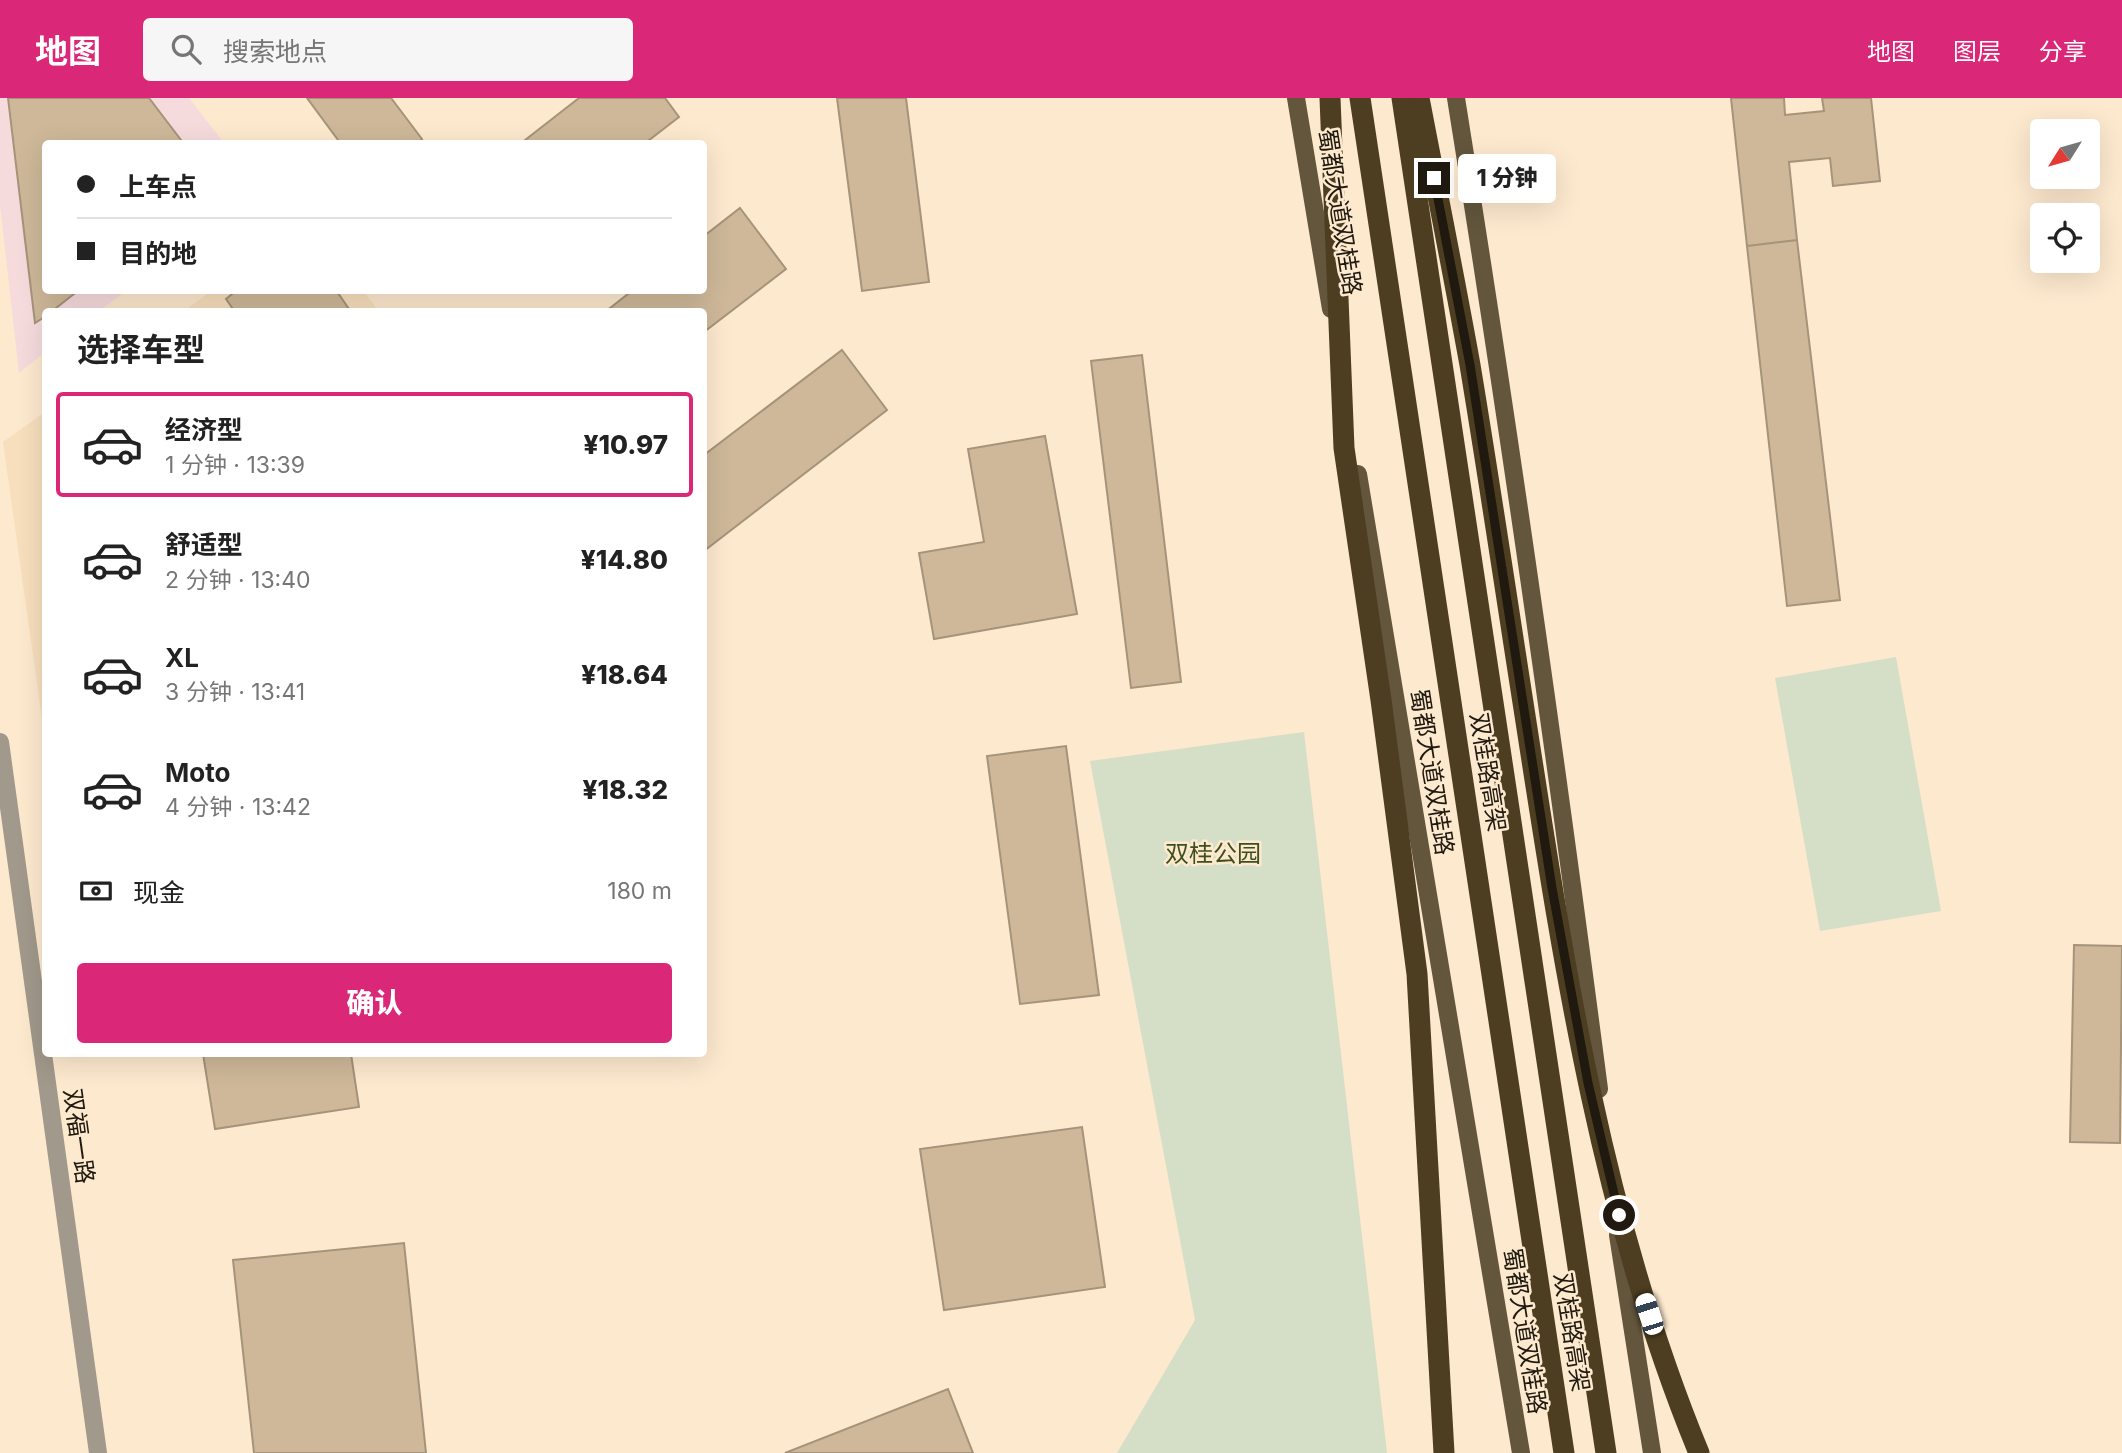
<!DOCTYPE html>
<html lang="zh">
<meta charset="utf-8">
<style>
:root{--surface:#fff;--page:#f6f6f6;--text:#222;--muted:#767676;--line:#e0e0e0;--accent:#db2777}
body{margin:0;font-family:Inter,"Noto Sans SC",sans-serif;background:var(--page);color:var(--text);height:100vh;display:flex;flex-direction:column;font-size:26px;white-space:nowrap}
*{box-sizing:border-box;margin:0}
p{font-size:23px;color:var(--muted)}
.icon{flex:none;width:38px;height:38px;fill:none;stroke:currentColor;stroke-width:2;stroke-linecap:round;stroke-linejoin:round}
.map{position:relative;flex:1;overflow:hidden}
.panel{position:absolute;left:42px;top:210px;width:665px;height:749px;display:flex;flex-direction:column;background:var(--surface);border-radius:7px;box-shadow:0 7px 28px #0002}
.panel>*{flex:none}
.banner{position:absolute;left:42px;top:42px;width:665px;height:154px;border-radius:7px;box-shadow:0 7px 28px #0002;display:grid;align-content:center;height:154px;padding:0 35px;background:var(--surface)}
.needle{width:46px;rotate:233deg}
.buttons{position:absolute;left:2030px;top:21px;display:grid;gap:14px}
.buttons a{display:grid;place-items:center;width:70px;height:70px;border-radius:7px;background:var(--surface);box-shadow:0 7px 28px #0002;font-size:35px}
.end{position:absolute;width:32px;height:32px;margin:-16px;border:9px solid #1f190f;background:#fff;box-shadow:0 0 0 4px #fff}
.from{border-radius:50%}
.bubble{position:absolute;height:49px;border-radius:7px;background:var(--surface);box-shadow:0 7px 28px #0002;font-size:23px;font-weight:800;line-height:49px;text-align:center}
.car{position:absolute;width:21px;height:42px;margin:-21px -10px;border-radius:9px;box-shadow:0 0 5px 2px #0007;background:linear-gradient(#fff 24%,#345 0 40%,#fff 0 76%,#345 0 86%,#fff 0)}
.banner b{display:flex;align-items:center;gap:24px;height:66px;font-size:26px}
.banner b+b{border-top:2px solid var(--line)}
.banner i{width:18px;height:18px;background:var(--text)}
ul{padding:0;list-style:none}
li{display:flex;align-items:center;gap:21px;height:105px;margin:0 14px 10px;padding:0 21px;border:4px solid transparent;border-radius:7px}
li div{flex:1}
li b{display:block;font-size:26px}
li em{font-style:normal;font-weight:800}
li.active{border-color:var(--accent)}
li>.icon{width:63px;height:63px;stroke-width:1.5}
h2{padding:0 35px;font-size:32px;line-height:84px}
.pay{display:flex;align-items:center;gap:18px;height:77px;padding:0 35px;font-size:26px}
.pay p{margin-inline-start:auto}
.action{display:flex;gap:14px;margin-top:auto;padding:14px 35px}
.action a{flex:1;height:80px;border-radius:7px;background:var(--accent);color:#fff;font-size:28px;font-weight:800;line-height:80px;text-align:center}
header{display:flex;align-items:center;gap:42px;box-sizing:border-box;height:98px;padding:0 35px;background:var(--accent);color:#fff}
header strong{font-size:33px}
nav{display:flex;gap:38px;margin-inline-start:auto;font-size:24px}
.search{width:490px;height:63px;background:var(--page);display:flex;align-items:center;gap:18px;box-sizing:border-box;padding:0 24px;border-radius:7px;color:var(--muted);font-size:26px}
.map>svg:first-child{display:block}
.commercial{fill:#f6dbdd}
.built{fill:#f7dfbd}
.green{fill:#d5dfc8}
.building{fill:#ceb899;stroke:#a5937a;stroke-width:2}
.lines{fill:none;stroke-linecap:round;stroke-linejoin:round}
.street{stroke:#a1998b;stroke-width:18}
.primary{stroke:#63563d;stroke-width:18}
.highway{stroke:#4d3e21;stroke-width:21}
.highway-bridge{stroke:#4d3e21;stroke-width:21}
.route{stroke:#1f190f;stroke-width:9}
.labels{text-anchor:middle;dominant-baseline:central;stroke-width:5;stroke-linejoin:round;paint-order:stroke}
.street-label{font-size:24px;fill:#1f190f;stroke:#fde9ce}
.park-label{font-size:24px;fill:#3c4f1c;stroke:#fde9ce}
</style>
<header>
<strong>地图</strong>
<div class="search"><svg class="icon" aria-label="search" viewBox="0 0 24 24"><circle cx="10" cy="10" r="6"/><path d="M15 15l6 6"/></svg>搜索地点</div>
<nav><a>地图</a><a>图层</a><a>分享</a></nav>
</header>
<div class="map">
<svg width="2122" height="1355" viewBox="0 0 2122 1355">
<rect width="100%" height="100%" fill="#fde9ce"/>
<path class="commercial" d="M0,0h189l35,45 -178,1v146l80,1 -27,20 -53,1 -1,40 -26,21 -19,-168z"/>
<path class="built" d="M212,192l151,1 16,20 -196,1z
M45,314v329l-42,-299z"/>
<path class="green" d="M1896,559l45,254 -121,20 -45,-253z
M1304,634l83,721h-270l78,-133 -105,-559z"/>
<path class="building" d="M8,0h141l35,46h-138v146h33l-28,22h-5v4l-11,7z
M307,0h84l31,41 -6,5h-75z
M579,0h86l14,19 -35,27h-124z
M837,0h69l23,184 -67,9z
M1731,0h53l1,17 39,-4 -2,-13h49l9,83 -47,5 -3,-28 -41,4 8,78 -50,6z
M740,110l46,61 -82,63v-20h-99l28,-22h71v-54z
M1797,142l43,360 -53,6 -40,-360z
M237,192h99l15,22h-116l-9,-13z
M842,252l45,60 -183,141v-96z
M1142,257l39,327 -50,6 -40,-327z
M1045,338l32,178 -143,25 -15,-86 65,-11 -16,-93z
M1066,648l33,249 -79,9 -33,-248z
M2074,847l48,1 -2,197 -50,-1z
M203,956h148l8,53 -144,22z
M1082,1029l23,160 -161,23 -24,-161z
M404,1145l22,210h-172l-21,-193z
M948,1291l25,64h-188z"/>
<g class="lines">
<path class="street" d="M0,644l98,711"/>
<path class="primary" d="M1296,0l35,211
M1456,0c53,330 100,660 143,991
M1358,376l163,979
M1618,1137l34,218"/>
<path class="highway" d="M1360,0l204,1355
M1402,0l204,1355"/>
<path class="highway-bridge" d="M1330,0l14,350 37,252 36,274 27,479
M1419,0c17,89 35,178 51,267 19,114 36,229 54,344 39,252 77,507 175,744"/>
</g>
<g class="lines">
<path class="route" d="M1434,80l36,187 82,523 36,195 31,132"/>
</g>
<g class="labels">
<g class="street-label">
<text transform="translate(1340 114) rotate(81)">蜀都大道双桂路</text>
<text transform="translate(1432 674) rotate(81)">蜀都大道双桂路</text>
<text transform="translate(1488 674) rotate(81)">双桂路高架</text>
<text transform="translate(79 1038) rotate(82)">双福一路</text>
<text transform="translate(1525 1233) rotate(81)">蜀都大道双桂路</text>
<text transform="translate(1572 1234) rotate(81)">双桂路高架</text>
</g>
<g class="park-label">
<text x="1213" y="755">双桂公园</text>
</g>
</g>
</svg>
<div class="buttons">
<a><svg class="needle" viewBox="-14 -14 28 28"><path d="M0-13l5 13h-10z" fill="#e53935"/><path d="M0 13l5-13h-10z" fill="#767676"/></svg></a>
<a><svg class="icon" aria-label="locate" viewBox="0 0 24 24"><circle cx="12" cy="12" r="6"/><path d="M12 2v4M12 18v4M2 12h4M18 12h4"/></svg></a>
</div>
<i class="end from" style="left:1619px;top:1117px"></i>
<i class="end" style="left:1434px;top:80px"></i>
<div class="bubble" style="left:1458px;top:56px;width:98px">1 分钟</div>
<i class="car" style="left:1649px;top:1216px;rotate:342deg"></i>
<div class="banner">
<b><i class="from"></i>上车点</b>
<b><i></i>目的地</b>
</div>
<section class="panel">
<h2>选择车型</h2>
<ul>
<li class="active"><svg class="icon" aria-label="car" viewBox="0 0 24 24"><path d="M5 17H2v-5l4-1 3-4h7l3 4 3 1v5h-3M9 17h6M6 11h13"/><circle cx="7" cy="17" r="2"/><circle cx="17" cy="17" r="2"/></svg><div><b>经济型</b><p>1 分钟 · 13:39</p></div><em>¥10.97</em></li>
<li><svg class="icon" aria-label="car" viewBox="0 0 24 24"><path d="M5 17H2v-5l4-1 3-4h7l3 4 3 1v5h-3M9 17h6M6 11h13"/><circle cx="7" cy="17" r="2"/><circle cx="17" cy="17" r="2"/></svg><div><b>舒适型</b><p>2 分钟 · 13:40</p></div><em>¥14.80</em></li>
<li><svg class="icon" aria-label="car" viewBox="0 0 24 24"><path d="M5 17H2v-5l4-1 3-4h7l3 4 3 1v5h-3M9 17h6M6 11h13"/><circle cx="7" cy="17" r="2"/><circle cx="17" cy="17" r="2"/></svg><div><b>XL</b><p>3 分钟 · 13:41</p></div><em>¥18.64</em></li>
<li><svg class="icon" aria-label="car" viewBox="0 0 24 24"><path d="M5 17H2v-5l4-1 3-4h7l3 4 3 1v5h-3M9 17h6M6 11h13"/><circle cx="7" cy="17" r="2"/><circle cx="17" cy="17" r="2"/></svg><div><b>Moto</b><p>4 分钟 · 13:42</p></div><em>¥18.32</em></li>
</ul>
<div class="pay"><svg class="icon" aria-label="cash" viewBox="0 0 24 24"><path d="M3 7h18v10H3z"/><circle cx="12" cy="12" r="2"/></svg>现金<p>180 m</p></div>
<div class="action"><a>确认</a></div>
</section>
</div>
